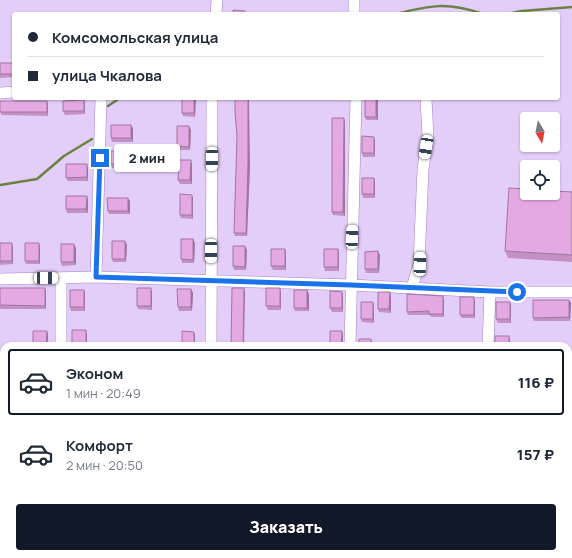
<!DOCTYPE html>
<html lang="ru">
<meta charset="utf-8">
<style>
:root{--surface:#fff;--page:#f2f2f3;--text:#1f2937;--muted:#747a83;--line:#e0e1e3;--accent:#111827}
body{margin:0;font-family:Manrope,sans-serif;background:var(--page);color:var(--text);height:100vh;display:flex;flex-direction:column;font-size:15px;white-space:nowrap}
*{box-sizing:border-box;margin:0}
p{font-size:13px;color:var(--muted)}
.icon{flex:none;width:22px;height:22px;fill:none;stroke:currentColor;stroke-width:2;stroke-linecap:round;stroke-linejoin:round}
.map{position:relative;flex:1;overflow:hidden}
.sheet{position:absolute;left:0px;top:342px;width:572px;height:216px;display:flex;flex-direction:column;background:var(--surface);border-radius:12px 12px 0 0;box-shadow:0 1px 3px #0004}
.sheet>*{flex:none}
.banner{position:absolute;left:12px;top:12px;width:548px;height:88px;border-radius:4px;box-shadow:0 1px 3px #0004;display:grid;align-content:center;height:88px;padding:0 16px;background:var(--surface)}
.needle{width:26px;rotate:170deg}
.tools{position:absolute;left:520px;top:112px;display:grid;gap:8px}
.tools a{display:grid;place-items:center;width:40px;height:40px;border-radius:4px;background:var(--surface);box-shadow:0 1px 3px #0004;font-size:20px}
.end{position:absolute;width:18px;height:18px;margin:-9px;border:5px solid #1a73e8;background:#fff;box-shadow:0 0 0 2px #fff}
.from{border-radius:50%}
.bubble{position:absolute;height:28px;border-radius:4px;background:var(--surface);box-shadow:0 1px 3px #0004;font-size:13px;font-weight:800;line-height:28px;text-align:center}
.car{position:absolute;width:12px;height:24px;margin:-12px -6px;border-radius:5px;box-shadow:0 0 3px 1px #0007;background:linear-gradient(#fff 24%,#345 0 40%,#fff 0 76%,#345 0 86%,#fff 0)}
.banner b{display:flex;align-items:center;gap:14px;height:38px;font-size:15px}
.banner b+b{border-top:1px solid var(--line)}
.banner i{width:10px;height:10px;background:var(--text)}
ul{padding:7px 0 0;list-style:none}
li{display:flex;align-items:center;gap:12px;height:66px;margin:0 8px 6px;padding:0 8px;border:2px solid transparent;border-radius:4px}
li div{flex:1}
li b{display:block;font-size:15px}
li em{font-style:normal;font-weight:800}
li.active{border-color:var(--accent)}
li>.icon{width:36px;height:36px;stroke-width:1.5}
.primary-button{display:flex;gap:8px;margin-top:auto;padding:8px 16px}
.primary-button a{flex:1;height:46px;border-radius:4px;background:var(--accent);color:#fff;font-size:16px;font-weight:800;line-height:46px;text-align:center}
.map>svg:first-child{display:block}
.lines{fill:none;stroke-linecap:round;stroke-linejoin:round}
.stream{stroke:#6b8243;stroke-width:2.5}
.minor-casing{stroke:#a482c5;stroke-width:12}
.minor{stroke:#fff;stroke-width:11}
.wall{fill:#c491c3}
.shaded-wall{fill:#a0769f}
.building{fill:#e4a9e3;stroke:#a0769f}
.route{stroke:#1a73e8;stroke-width:5}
</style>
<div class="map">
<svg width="572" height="558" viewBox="0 0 572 558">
<rect width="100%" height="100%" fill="#e3cef9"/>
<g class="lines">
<path class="stream" d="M396,14c35,-9 52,-12 87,0
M507,14l15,-3 50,-4
M108,106l12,-8
M0,185l37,-6 27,-23 28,-17"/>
<defs>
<path id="minor" d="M354,0v14
M216,14l1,-14
M0,93l14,-1
M96,277l5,-179
M0,279l96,-2 255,8 139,7h82
M412,288l7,-24 4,-95 5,-33 -2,-37
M61,346v-68
M211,346l1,-248
M350,346l6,-248
M488,346l2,-54
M0,538h4
M568,539h4
M60,558v-4
M212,558v-4"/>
</defs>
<use href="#minor" class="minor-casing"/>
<use href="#minor" class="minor"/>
</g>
<path class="wall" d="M0,63h14v14l-14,1z
M196,98l-1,19 -12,-1 -1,-3z
M365,98h13v22h-12l-1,-3z
M84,100l1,4v10l-20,1 -2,-4z
M0,101h47l1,4v11l-47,-1z
M345,122v94l-12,-1 -1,-3z
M133,128v14h-21l-1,-4z
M191,130l-1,20h-12l-1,-4z
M375,140v17h-12l-1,-4z
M132,151l1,4v13h-21l-1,-4z
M192,164v20h-12l-2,-4z
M250,166l-3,70h-12l-1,-3z
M88,168v13h-20l-2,-3z
M375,181v17h-12l-1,-4z
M572,192v70l-64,-4 -3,-7z
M87,196l1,4v13h-21l-1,-4z
M193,198v21l-12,-1 -1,-3z
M130,201v13h-21l-1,-3z
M0,243l13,4v17l-13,1z
M39,243l1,4v17h-14l-1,-3z
M195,243l-1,20h-12l-1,-4z
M127,245l-1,17h-13l-1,-3z
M76,248v17l-14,1 -1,-4z
M285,249l1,3v18h-13l-2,-4z
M338,249l1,4v18h-14l-1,-4z
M247,250l-1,20h-12l-1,-4z
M380,255l-1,18h-13l-1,-4z
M0,288h45l1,4v17h-46z
M191,289l2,4 -1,18h-13l-1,-4z
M84,290l1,3v18h-14l-1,-4z
M152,292v18l-14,-1 -1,-3z
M281,292v18h-13l-2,-4z
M342,292l1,3v17h-11l-2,-4z
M309,294v17h-14l-1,-3z
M391,296v17l-12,-1 -1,-3z
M443,296l1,4v17h-13l-1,-2h-22l-1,-3z
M475,301v17h-13l-2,-3z
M373,302l1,4v17l-12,-1 -1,-3z
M571,303l-1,18h-36l-1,-3z
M511,306v17h-13l-2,-4z"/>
<path class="shaded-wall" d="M194,98h2l-1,19 -1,-4z
M248,98h1l1,68 -3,70 -1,-3z
M376,98h2v22l-2,-3z
M84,100l1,4v10l-1,-3z
M47,101l1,4v11l-1,-4z
M344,118l1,4v94l-2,-4z
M131,125l2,3v14l-2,-4z
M189,126l2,4 -1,20 -1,-3z
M374,137l1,3v17l-1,-4z
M132,151l1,4v13l-2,-4z
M191,160l1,4v20l-2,-4z
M87,164l1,4v13l-1,-4z
M374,178l1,3v17l-1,-4z
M192,195l1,3v21l-1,-4z
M87,196l1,4v13l-2,-4z
M128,198l2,3v13l-2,-3z
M193,239l2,4 -1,20 -1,-3z
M125,241l2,4 -1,17 -1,-3z
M12,243l1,4v17l-1,-3z
M39,243l1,4v17l-1,-3z
M74,244l2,4v17l-2,-3z
M245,246l2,4 -1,20 -1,-3z
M285,249l1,3v18l-1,-4z
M338,249l1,4v18l-1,-4z
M378,251l2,4 -1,18 -1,-4z
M45,288l1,4v17l-1,-3z
M151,288l1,4v18l-1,-4z
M244,288l1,4 -1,54h-1z
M280,288l1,4v18l-1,-4z
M191,289l2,4 -1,18 -1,-4z
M84,290l1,3v18l-1,-4z
M307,290l2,4v17l-2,-3z
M342,292l1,3v17l-1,-4z
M390,292l1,4v17l-2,-4z
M443,296l1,4v17l-1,-3z
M474,297l1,4v17l-1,-3z
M569,300l2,3 -1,18 -1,-4z
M373,302l1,4v17l-1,-4z
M510,302l1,4v17l-1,-4z
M86,330l1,4v12h-1z
M47,331l1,3v12h-2z
M342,331l1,4v11h-2z
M194,332l1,3v11h-1z
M509,336l1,3v7h-1z
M371,339l1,3v4h-1z
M397,554h1l1,4h-2z"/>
<path class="building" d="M233,10l12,1v3h-12z
M0,63h14v11h-14z
M182,98h12v15h-12z
M235,98h13v65l-2,70h-12l3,-97 -2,-24z
M365,98h11v19h-11z
M84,100v11h-21v-10z
M0,101h47v11h-47z
M332,118h12l-1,94h-11z
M111,125h20v13h-20z
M177,126h12v21l-12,-1z
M362,136l12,1v16h-12z
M111,151h21l-1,13h-20z
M179,160h12l-1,20h-12z
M66,164h21v13l-21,1z
M362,178h12v16h-12z
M509,188l18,1v4h26v-2l19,1v63l-67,-4z
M180,194l12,1v20h-12z
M66,196h21l-1,13h-20z
M107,198h21v13h-20z
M181,239h12v21l-12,-1z
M112,241h13v18h-13z
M0,243h12v18h-12z
M25,243h14v18h-14z
M61,244h13v18h-13z
M233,246h12v21l-12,-1z
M271,249h14v17h-14z
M324,249h14v18h-14z
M378,251v18h-13v-17z
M0,288h45v18l-45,-1z
M137,288h14v18h-14z
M232,288h12l-1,58h-12z
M266,288h14v18h-14z
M177,289h14v18h-13z
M70,290h14v17h-14z
M294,290h13v18h-13z
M330,291l12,1v16h-12z
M378,292h12l-1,17h-11z
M407,294l36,2v18h-14v-3l-22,1z
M460,297h14v18h-14z
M533,300h36v17l-36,1z
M361,302h12v17h-12z
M496,302h14v17h-14z
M72,330h14v16h-14z
M33,331h14l-1,15h-13z
M182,331l12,1v14h-12z
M330,331h12l-1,15h-11z
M495,336h14v10h-14z
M359,339h12v7h-12z
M462,343h13v3h-13z
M21,554h14v4h-14z
M315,554h19l-1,4h-18z
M377,554h20v4h-20z
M455,554h18v4h-18z
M525,556l29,1v1h-29z"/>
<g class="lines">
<path class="route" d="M100,158l-4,119 255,8 166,7"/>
</g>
</svg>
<div class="tools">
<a><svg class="needle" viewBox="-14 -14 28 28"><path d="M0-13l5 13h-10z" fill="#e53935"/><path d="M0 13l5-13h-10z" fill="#747a83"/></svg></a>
<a><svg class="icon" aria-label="locate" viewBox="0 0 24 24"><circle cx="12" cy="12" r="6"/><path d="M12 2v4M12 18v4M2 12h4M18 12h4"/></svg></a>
</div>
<i class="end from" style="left:517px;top:292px"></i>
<i class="end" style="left:100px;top:158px"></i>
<div class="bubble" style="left:114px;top:144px;width:66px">2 мин</div>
<i class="car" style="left:426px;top:147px;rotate:189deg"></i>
<i class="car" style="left:212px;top:159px;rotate:181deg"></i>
<i class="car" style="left:352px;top:237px;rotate:2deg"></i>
<i class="car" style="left:211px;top:251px;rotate:180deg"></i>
<i class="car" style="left:420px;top:264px;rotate:2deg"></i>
<i class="car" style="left:46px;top:278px;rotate:90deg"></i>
<div class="banner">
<b><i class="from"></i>Комсомольская улица</b>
<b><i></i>улица Чкалова</b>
</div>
<section class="sheet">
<ul>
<li class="active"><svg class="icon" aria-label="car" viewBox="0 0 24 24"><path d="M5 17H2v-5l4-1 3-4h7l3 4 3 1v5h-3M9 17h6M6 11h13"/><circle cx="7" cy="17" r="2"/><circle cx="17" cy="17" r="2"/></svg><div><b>Эконом</b><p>1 мин · 20:49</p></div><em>116 ₽</em></li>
<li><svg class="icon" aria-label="car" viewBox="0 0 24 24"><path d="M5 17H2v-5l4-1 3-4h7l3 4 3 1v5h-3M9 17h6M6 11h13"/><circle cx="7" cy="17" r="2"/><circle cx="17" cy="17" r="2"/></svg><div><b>Комфорт</b><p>2 мин · 20:50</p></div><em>157 ₽</em></li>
</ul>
<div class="primary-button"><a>Заказать</a></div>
</section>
</div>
